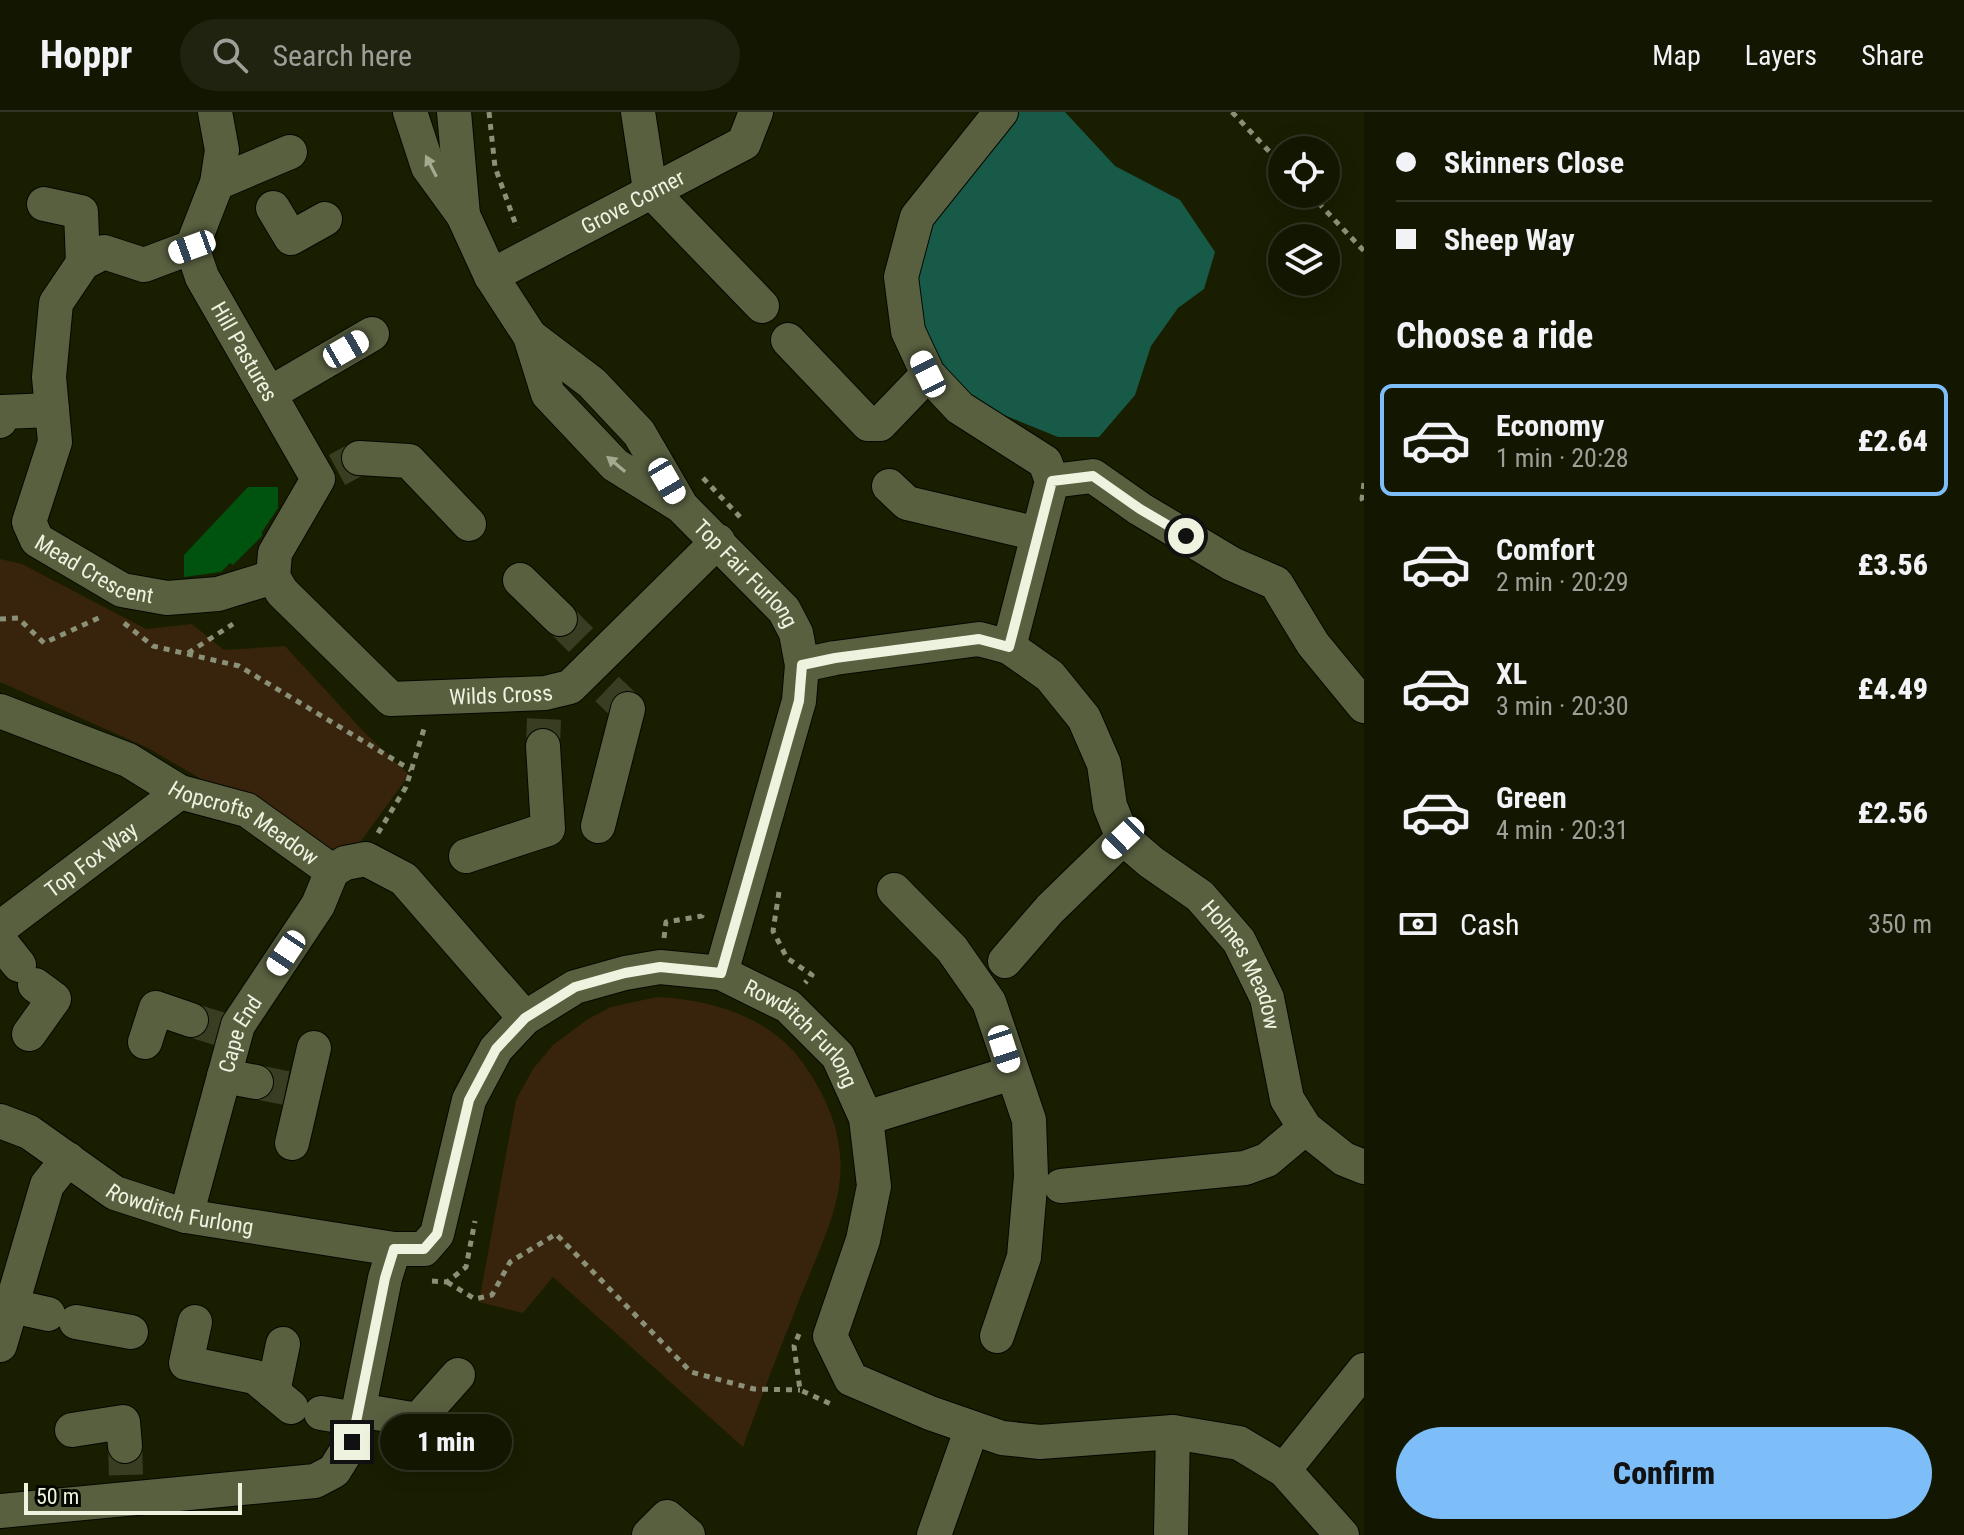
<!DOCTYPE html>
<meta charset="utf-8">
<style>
:root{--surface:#131601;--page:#202310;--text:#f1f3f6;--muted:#9d9f99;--line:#323523;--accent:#7dbef9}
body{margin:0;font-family:"Roboto Condensed",sans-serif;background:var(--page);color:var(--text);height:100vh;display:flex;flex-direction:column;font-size:30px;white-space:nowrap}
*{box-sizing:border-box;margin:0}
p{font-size:26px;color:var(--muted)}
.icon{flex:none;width:44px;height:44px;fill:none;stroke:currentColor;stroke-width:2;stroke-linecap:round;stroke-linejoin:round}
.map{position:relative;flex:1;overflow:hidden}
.details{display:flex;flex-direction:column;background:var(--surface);width:600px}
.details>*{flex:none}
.banner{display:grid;align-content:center;height:176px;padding:0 32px;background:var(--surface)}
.fabs{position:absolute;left:1268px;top:24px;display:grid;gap:16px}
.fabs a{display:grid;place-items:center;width:72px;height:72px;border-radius:50%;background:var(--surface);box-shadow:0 4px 20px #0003,0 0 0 2px var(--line);font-size:40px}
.scale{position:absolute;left:24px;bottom:20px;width:218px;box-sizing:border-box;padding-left:8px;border:4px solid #eef3e0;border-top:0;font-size:22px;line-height:28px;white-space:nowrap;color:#eef3e0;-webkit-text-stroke:6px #050701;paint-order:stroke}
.end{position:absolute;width:36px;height:36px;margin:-18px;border:10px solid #eef3e0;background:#111;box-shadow:0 0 0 4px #111}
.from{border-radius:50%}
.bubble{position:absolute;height:56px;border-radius:28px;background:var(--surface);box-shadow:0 4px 20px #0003,0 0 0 2px var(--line);font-size:26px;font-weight:800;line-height:56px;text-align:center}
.car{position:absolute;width:24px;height:48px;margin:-24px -12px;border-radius:10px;box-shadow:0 0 6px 2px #0007;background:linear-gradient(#fff 24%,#345 0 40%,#fff 0 76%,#345 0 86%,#fff 0)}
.banner b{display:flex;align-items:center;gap:28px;height:76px;font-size:30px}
.banner b+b{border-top:2px solid var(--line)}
.banner i{width:20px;height:20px;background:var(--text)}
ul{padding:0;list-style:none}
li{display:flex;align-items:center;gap:24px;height:112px;margin:0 16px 12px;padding:0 16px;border:4px solid transparent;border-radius:12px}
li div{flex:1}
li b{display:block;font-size:30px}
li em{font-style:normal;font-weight:800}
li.selected{border-color:var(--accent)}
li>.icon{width:72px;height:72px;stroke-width:1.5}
h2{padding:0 32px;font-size:36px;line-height:96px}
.pay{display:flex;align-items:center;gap:20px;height:88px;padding:0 32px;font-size:30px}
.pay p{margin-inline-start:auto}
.action{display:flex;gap:16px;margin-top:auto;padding:16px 32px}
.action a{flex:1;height:92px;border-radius:48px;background:var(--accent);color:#111;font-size:32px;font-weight:800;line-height:92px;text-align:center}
header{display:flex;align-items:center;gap:48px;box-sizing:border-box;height:112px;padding:0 40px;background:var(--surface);border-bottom:2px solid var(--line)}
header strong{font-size:38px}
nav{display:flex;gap:44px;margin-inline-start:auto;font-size:28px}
.search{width:560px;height:72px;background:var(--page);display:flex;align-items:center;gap:20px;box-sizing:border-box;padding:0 28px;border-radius:44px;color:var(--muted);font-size:30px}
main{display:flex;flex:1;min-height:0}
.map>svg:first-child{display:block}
.green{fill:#38240d}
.water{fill:#165a47}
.building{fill:#00530e}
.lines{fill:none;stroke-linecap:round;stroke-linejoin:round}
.minor-tunnel{stroke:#393e22;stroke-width:34;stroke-dasharray:34 17;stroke-linecap:butt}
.minor-casing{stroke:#050800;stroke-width:36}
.path{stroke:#8b9078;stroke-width:5;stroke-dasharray:6 6;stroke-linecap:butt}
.minor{stroke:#596040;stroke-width:34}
.oneway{fill:#a4aa90}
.route{stroke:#eef3e0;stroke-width:10}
.labels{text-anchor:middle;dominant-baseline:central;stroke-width:8;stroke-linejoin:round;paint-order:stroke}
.street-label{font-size:22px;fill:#eef3e0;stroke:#050701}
</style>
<header>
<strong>Hoppr</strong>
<div class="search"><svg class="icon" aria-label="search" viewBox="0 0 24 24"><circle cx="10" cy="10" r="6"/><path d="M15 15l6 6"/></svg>Search here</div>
<nav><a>Map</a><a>Layers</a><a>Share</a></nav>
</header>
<main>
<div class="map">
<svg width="1364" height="1423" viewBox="0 0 1364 1423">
<rect width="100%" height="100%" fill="#191e01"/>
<path class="green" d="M0,447l22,5 124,65 46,-5 32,26 61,-4 79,86 45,43 -64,88 -197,-115 -148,-66z
M657,885c56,3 115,20 148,69 23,33 39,71 35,113 -4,38 -22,74 -36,109 -21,53 -42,106 -61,159l-190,-170 -30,36 -44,-11 37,-202 17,-31 20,-24 35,-26 23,-12z"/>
<path class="water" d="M1014,0h51l50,54 65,34 35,52 -11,37 -26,19 -27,38 -16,49 -36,42h-41l-81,-33 -56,-57 -11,-66 33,-89z"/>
<path class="building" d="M248,375h30v21l-16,24v4l-29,29 -3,-2 -9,9 -37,5v-22z"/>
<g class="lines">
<path class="minor-tunnel" d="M337,358l22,-12
M560,507l21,21
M607,577l21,20
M543,634l1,-27
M191,908l29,9
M256,970l30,6
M125,1334l1,29"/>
<defs>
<g id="minor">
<path id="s1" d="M215,0l7,38 -5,33 -25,64 10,30 116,202 -43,74 -2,24"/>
<path id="s2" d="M410,0l18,55 35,48 28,61 39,60 18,58 67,71 66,41 103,104 12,23 6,32 -3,36 -78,272"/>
<path d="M454,0l9,103"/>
<path d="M638,0l12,78 112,116"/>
<path d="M217,71l73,-31"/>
<path d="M44,92l37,8 2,51"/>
<path d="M273,96l18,30 34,-19"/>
<path id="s3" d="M192,135l-48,18 -40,-13 -21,11 -27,40 -7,74 6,65 -26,80 8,18 85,50 45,8 51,-4 55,-17"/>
<path id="s4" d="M491,164l253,-133 12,-31"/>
<path d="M530,224l62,47 47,50 40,69"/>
<path d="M788,228l80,84h12l48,-50"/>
<path d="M269,282l103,-60"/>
<path d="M0,309l2,-9 50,-2"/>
<path d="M359,346l50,3 60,63"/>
<path d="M1052,369l41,-5 47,33 92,55 44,19 37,61 51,62"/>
<path d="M889,374l18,17 131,31"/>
<path id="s5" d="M273,465l9,15 109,107 154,-6 25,-6 148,-146"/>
<path d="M520,468l40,39"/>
<path id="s6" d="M1009,535l41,29 34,42 20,46 6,42 13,32 28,24 49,34 39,45 28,57 20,101 18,29 39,31 20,8"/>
<path d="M802,553l33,-7 144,-19 30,8 43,-166 -7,-19 -85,-54 -32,-34 -20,-43 -7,-54 16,-60 84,-105"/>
<path id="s7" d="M0,599l128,49 52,32 67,18 85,61 13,-8 21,-4 38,20 121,139"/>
<path d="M598,714l30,-117"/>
<path d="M466,744l82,-27 -5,-83"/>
<path d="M894,778l58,59 37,53 40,118 2,56 -7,81 -27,79"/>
<path id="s8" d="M0,816l180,-136"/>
<path d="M0,829l19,24"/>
<path d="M1005,849l45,-52 73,-71"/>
<path d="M29,922l25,-35 -19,-14"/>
<path d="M145,930l11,-34 35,12"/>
<path d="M224,964l32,6"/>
<path d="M866,1006l146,-45"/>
<path id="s9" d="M0,1009l29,11 86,61 71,23 208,33h30l13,-15 32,-134 27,-51 29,-31 50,-31 50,-14 35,-6 61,6 67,33 50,50 28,62 8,68 -11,54 -33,96 21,43 79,34 72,25 38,4 133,-10 66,11 45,27 58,65"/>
<path d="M292,1031l22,-95"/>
<path d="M1061,1074l184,-18 22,-8 38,-32"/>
<path id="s10" d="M186,1104l52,-191 80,-120 14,-34"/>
<path d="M12,1194l36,8"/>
<path d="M76,1210l55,10"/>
<path d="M195,1210l-9,41 69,14 36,30"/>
<path d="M0,1233l47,-160 21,-26"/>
<path d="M273,1280l10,-48"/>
<path d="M358,1298l60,10 40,-45"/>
<path d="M321,1301l36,6"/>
<path d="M72,1318l51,-8 2,24"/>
<path d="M1284,1358l80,-100"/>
<path d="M0,1399l315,-30 19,-10 18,-29 33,-164 9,-29"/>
<path d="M649,1423l18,-18 21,18"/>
<path d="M934,1423l38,-107"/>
<path d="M1171,1423l2,-103"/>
</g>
</defs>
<use href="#minor" class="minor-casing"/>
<path class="path" d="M489,0l6,55 22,61
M1232,0l50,53
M1310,82l54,57
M703,366l37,39
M1364,371l-2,16 2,4
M0,507l18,-1 26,25 59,-27
M124,511l29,23 86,20 172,104
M188,541l45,-29
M378,721l28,-46 18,-58
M779,780l-6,39 14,27 25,17 -7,8
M664,826l2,-16 36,-6 2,-5
M432,1169l15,1 19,-15 9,-46
M447,1170l28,17 17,-4 18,-33 46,-28 135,138 63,17 46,1
M799,1222l-5,12 6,44 33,15"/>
<use href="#minor" class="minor"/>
</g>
<defs><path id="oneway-solid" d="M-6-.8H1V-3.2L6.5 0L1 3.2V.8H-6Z" transform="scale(2)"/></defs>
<g class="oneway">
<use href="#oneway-solid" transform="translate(431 54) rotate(-117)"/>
<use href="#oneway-solid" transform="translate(616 352) rotate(-140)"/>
</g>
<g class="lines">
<path class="route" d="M352,1330l33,-164 9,-29h30l13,-15 32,-134 27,-51 29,-31 50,-31 50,-14 35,-6 61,6 78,-272 3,-36 33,-7 144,-19 30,8 43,-166 41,-5 47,33 46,27"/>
</g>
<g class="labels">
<g class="street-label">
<text stroke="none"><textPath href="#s4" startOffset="160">Grove Corner</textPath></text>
<text stroke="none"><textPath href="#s1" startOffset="258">Hill Pastures</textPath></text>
<text stroke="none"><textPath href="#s3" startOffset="474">Mead Crescent</textPath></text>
<text stroke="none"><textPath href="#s2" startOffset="586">Top Fair Furlong</textPath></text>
<text stroke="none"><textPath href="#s5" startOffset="280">Wilds Cross</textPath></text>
<text stroke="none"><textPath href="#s7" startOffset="270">Hopcrofts Meadow</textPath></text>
<text stroke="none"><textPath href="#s8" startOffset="114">Top Fox Way</textPath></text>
<text stroke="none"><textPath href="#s6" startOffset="410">Holmes Meadow</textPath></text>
<text stroke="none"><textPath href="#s10" startOffset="190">Cape End</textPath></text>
<text stroke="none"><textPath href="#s9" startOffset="1020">Rowditch Furlong</textPath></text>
<text stroke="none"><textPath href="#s9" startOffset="204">Rowditch Furlong</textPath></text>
</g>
</g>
</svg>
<div class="fabs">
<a><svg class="icon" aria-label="locate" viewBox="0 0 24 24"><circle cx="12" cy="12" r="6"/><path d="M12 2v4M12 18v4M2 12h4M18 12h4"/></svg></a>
<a><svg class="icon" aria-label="layers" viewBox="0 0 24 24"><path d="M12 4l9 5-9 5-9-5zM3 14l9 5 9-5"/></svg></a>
</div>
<div class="scale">50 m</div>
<i class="end from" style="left:1186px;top:424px"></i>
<i class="end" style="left:352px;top:1330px"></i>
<div class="bubble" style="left:380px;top:1302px;width:132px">1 min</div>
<i class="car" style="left:192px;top:135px;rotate:250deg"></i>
<i class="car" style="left:346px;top:237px;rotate:60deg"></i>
<i class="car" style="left:928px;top:262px;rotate:334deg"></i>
<i class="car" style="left:667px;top:369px;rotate:150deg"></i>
<i class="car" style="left:1123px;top:726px;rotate:226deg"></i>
<i class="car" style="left:286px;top:841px;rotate:214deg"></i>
<i class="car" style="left:1004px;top:937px;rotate:162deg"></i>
</div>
<section class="details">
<div class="banner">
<b><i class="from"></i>Skinners Close</b>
<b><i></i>Sheep Way</b>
</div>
<h2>Choose a ride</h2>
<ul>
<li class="selected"><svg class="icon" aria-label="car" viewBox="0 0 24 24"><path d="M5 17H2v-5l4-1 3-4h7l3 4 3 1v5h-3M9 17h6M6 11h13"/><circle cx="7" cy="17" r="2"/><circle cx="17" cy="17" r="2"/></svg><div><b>Economy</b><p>1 min · 20:28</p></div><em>£2.64</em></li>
<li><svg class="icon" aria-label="car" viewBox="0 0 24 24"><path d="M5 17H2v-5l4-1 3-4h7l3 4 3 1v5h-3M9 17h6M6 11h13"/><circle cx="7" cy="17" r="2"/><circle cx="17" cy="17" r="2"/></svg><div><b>Comfort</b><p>2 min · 20:29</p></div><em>£3.56</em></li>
<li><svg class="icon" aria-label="car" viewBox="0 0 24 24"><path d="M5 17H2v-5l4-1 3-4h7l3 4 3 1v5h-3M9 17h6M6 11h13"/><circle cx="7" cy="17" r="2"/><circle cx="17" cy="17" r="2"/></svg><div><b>XL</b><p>3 min · 20:30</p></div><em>£4.49</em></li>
<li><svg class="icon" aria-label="car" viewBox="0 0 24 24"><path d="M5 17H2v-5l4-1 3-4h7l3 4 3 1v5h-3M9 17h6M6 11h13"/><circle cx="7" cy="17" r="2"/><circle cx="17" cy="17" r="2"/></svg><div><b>Green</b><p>4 min · 20:31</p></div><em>£2.56</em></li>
</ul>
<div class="pay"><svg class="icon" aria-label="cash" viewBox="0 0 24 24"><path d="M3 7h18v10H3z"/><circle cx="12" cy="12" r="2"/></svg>Cash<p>350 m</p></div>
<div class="action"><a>Confirm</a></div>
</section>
</main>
